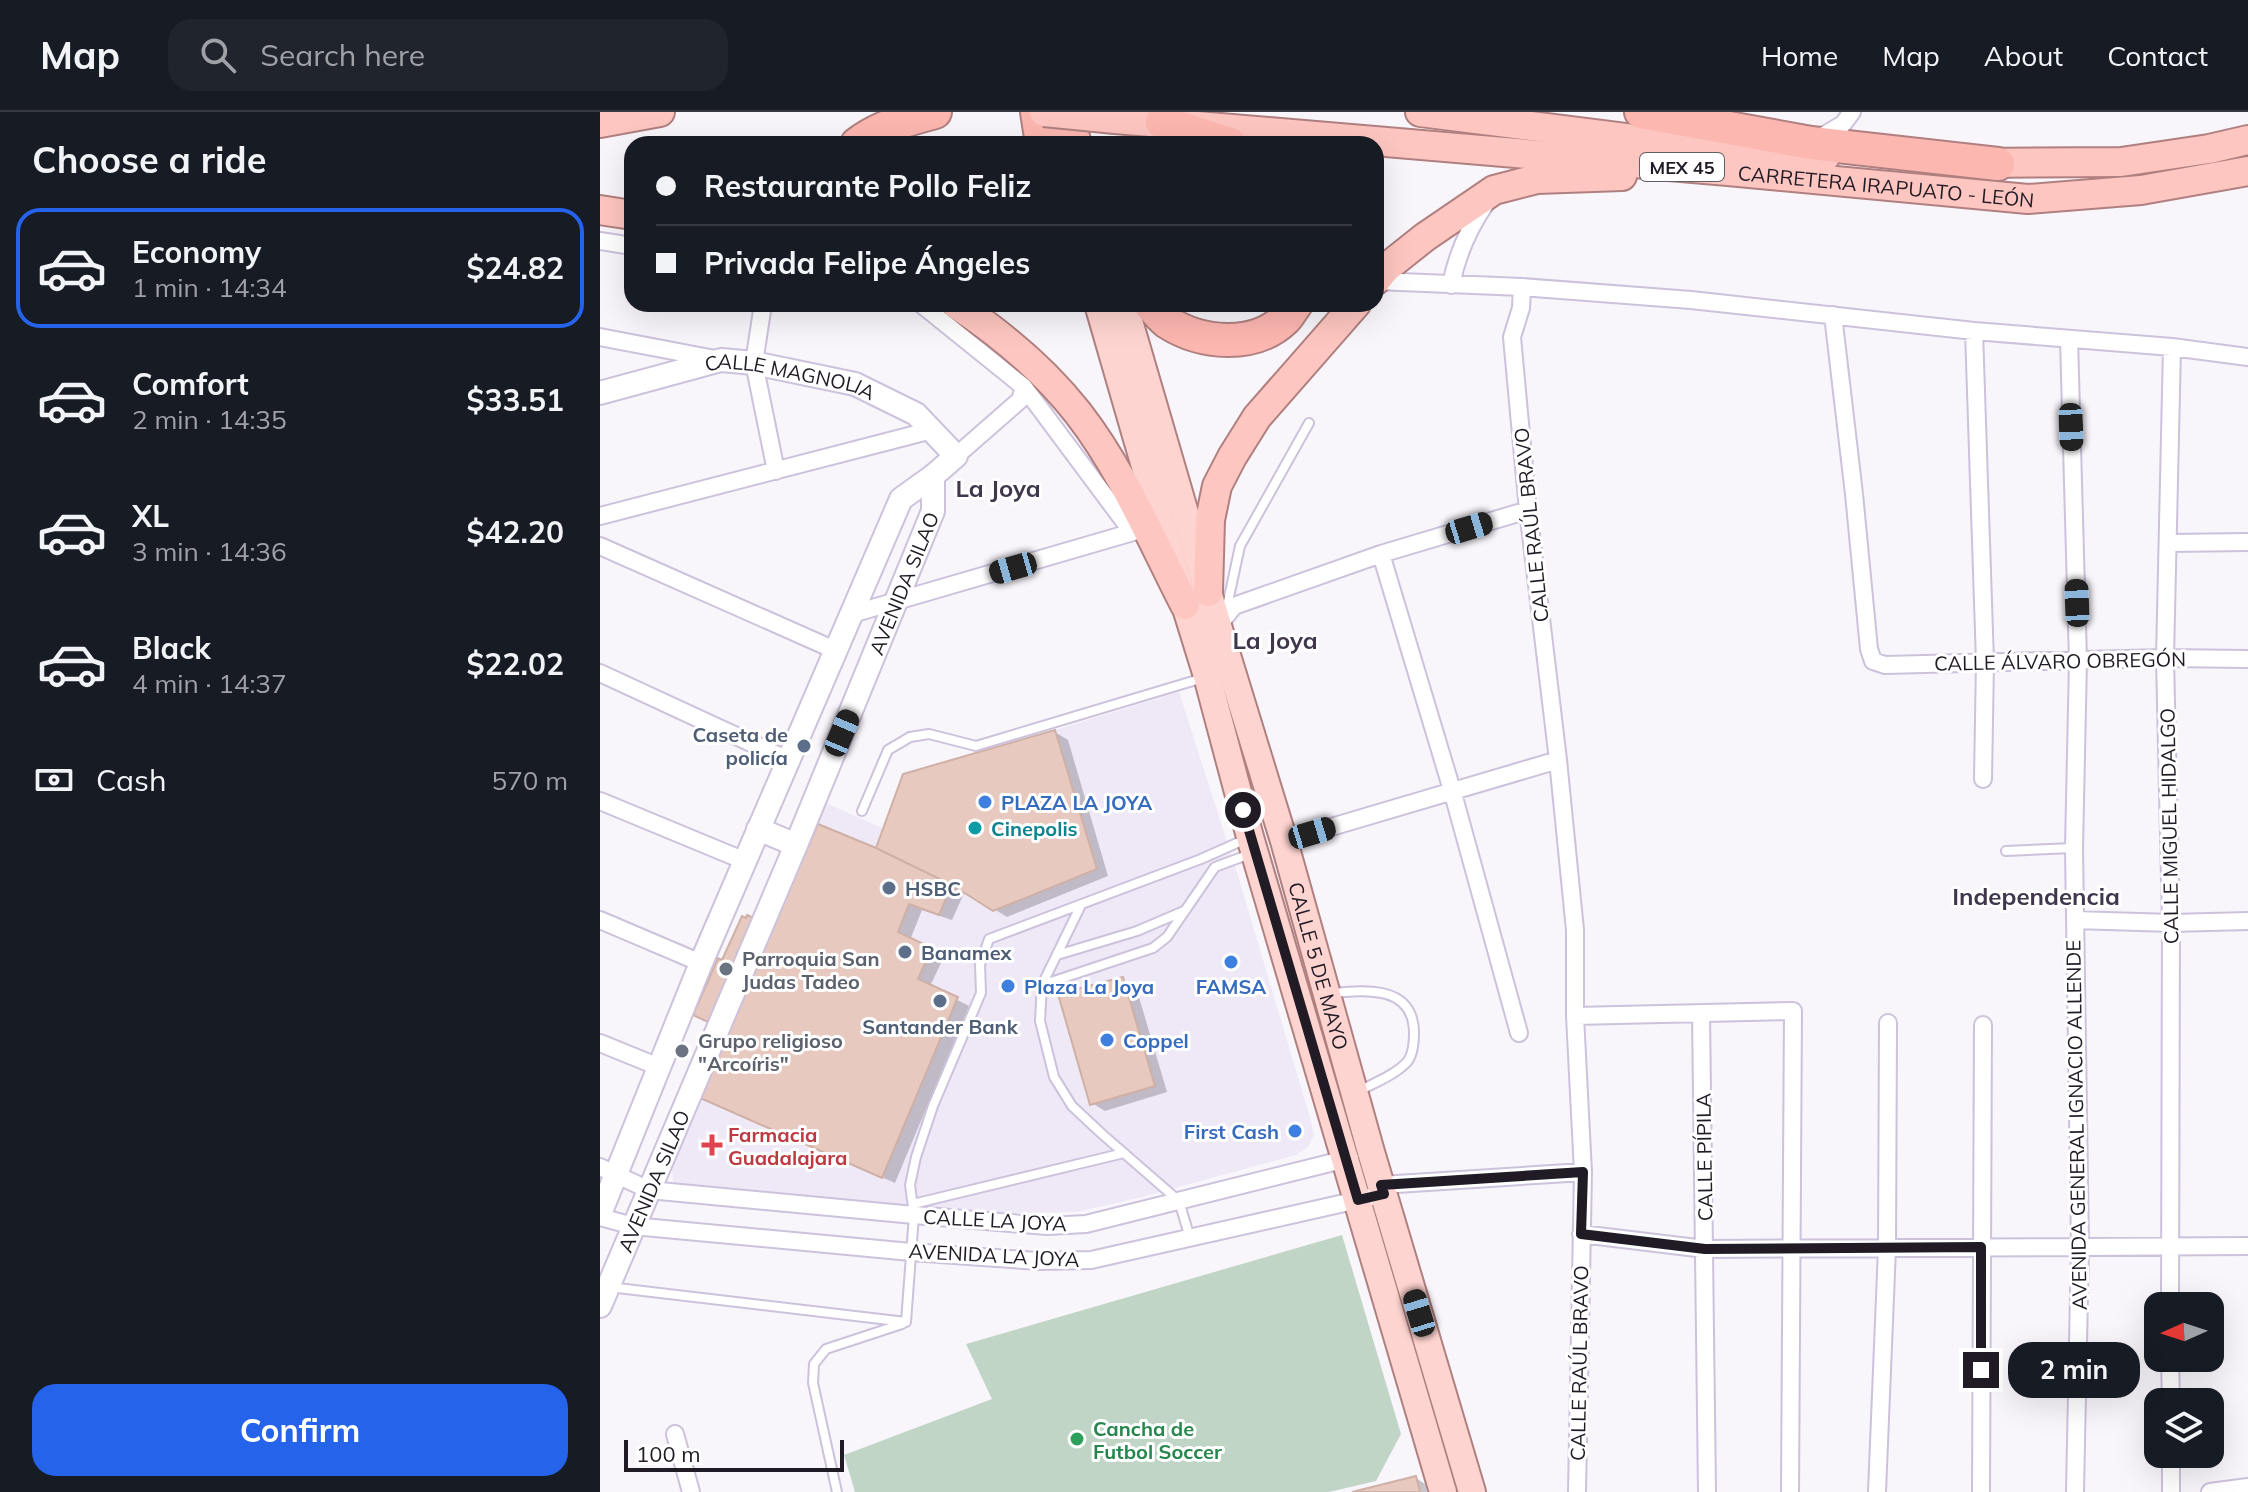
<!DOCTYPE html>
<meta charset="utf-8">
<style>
:root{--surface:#171b24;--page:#20242c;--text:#f1f3f6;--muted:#9ea1a6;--line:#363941;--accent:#2563eb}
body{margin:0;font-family:Mulish,sans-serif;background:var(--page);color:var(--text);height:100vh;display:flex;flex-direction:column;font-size:30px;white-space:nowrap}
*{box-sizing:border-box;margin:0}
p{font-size:26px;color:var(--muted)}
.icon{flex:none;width:44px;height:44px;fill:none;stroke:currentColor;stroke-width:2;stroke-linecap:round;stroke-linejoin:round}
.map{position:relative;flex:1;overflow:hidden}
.drawer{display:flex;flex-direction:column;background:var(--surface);width:600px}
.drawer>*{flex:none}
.guide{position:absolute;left:24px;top:24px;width:760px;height:176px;border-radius:24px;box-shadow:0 8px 32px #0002;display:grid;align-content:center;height:176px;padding:0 32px;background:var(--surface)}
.needle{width:52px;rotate:267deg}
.fabs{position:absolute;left:1544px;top:1180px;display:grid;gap:16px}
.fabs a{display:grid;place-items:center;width:80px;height:80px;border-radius:16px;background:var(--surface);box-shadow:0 8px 32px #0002;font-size:40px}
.scale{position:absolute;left:24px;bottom:20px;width:220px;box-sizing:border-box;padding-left:8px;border:4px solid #201b25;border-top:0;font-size:22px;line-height:28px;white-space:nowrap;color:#201b25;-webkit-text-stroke:6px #fff;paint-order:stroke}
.end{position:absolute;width:36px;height:36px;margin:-18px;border:10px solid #201b25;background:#fff;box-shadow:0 0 0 4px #fff}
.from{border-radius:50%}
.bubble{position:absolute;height:56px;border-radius:24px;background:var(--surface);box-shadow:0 8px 32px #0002;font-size:26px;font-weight:700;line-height:56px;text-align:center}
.car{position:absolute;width:24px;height:48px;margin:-24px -12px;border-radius:10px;box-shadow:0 0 6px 2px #0007;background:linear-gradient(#222 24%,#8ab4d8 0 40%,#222 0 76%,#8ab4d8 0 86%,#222 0)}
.guide b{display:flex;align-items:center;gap:28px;height:76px;font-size:30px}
.guide b+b{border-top:2px solid var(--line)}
.guide i{width:20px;height:20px;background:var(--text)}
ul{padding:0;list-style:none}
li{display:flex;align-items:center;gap:24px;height:120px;margin:0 16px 12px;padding:0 16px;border:4px solid transparent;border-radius:24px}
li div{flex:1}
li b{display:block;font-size:30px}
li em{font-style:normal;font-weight:700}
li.active{border-color:var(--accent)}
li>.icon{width:72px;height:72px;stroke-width:1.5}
h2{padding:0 32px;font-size:36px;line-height:96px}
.pay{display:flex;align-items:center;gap:20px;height:88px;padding:0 32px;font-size:30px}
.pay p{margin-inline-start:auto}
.action{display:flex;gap:16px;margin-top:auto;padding:16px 32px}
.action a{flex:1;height:92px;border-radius:24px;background:var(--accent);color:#fff;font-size:32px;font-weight:700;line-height:92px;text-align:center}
header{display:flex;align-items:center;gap:48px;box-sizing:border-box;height:112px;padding:0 40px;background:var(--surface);border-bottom:2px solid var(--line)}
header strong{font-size:38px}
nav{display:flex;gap:44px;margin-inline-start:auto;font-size:28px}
.search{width:560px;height:72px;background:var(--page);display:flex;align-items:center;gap:20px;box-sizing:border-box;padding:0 28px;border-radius:24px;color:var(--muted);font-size:30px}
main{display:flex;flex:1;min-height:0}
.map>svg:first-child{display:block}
.built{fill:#efe9f7}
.green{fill:#c1d5c7}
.shadow{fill:#0003}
.building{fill:#e8c9bf;stroke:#cfb0a6;stroke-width:2}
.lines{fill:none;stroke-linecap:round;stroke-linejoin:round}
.service-casing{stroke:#cdc2dc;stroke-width:12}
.minor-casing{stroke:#cdc2dc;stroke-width:20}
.tertiary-casing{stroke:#cdc2dc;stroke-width:26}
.primary-casing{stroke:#b08080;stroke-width:30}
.trunk-casing{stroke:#b08080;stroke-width:32}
.motorway-casing{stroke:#b08080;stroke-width:36}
.service{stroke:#fff;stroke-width:8}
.minor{stroke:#fff;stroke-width:16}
.tertiary{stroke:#fff;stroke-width:22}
.primary{stroke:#fed4d0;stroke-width:26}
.trunk{stroke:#fec6c0;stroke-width:28}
.motorway{stroke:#fdb7b1;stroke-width:32}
.trunk-bridge-casing{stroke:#b08080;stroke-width:32;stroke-linecap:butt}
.trunk-bridge{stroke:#fec6c0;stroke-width:28}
.route{stroke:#201b25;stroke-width:10}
.service-dot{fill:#5c6f8a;stroke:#fff;stroke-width:3}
.shop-dot{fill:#3f7fe0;stroke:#fff;stroke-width:3}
.culture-dot{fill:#0f9aa8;stroke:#fff;stroke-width:3}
.worship-dot{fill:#6b7280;stroke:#fff;stroke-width:3}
.health-dot{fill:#e0444e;stroke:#fff;stroke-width:3}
.leisure-dot{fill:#2e9e5b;stroke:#fff;stroke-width:3}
.labels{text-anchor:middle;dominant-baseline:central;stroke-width:6;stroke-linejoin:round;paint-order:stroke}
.shield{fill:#fff;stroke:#635f66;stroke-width:2}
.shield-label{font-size:18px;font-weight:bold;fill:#201b25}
.street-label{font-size:20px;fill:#201b25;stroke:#fff}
.service-label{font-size:20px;font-weight:bold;fill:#4e5e75;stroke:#fff;text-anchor:start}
.shop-label{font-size:20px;font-weight:bold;fill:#366cbe;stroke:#fff;text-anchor:start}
.culture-label{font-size:20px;font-weight:bold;fill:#0d838f;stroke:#fff;text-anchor:start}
.worship-label{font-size:20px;font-weight:bold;fill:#5b616d;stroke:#fff;text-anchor:start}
.health-label{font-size:20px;font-weight:bold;fill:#be3a42;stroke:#fff;text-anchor:start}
.leisure-label{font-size:20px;font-weight:bold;fill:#27864d;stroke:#fff;text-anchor:start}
.quarter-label{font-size:24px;font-weight:bold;fill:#41374d;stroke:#fff}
</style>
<header>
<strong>Map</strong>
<div class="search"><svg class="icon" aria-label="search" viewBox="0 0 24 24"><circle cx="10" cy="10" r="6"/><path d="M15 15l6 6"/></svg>Search here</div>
<nav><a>Home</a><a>Map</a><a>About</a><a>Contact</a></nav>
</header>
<main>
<section class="drawer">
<h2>Choose a ride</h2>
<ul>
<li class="active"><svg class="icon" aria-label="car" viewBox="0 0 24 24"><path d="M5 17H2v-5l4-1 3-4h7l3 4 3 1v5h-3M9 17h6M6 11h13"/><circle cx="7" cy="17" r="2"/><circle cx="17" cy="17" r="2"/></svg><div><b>Economy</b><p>1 min · 14:34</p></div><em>$24.82</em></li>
<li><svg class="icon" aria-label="car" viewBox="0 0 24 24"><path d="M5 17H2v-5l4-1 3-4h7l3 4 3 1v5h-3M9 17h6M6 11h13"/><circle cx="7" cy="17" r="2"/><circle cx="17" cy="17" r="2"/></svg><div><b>Comfort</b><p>2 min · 14:35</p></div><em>$33.51</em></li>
<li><svg class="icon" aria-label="car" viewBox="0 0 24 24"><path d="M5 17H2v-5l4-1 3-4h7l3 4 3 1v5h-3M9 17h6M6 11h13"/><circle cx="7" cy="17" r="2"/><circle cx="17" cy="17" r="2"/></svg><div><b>XL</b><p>3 min · 14:36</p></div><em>$42.20</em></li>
<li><svg class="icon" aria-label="car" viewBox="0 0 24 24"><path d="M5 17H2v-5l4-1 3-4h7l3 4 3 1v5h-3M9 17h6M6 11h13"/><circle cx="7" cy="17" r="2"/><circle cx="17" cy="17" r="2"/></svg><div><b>Black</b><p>4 min · 14:37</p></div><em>$22.02</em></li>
</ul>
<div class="pay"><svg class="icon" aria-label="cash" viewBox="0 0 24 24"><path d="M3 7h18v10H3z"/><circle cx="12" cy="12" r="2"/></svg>Cash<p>570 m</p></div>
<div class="action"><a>Confirm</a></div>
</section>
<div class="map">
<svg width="1648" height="1380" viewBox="0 0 1648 1380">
<rect width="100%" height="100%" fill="#f8f5fb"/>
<path class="built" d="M579,580l59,184 73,245 3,14 -6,12 -12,8 -158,43 -61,14 -62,1 -108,-7 -228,-20 -6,-5 -2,-19 155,-359 58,26 171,-99z"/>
<path class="green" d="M742,1123l59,199 -25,47 -47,11h-474l-11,-37 148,-56 -26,-55z"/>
<path class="shadow" d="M455,620l13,8 40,136 -101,41 -42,-26 -13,29 -30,-10 -12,30 34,17 -14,29 39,20 -74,177 -182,-80 10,-140 154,-113z
M523,868l13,7 31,105 -62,19 -13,-8z
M816,1366l9,6 2,8h-66z"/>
<path class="building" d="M455,618l42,139 -104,42 -41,-26 -76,-37 27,-74z
M218,712l58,24 76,37 -13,30 -30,-11 -11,28 34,16 -14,31 40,18 -76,181 -184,-81z
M147,803l12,5 -47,104 -19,-9 25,-57 4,2 20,-44 4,2z
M523,865l32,109 -65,19 -32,-111z
M816,1364l4,16h-68z"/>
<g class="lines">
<defs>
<path id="service" d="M626,499l14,-65 69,-123
M262,699l26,-61 22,-13 19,-3 47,12 227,-68
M1406,739l67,-3
M480,795l-38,78 -2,36 14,56 18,29 30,28 77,67 11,37
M457,843l80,-24 47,-20
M442,873l111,-37 14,-11 48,-70 35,-13
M732,881c33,-3 81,-8 82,39 0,9 -1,23 -7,30 -12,13 -33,21 -48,29
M313,1092l211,-51
M9,1175l297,35
M306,1210l8,-107 -4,-30 6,-28 17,-51 48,-113 -1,-28 9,-26 212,-80 45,-20
M237,1380l-24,-109 1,-19 12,-15 76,-25"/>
<path id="minor" d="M1216,28l27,-16 9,-12
M0,129l32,5
M776,169l146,6
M851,173c6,-31 17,-56 35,-82
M163,192l-9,59 22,108
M321,192l103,83 108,145
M1233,203l21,179 15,155 4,12 12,4 280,-7 83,1
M1374,219l11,331 -2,117
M0,225l115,22
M1469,227l9,322 -4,187 6,398 -5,246
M356,344l64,-56 4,-13
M0,404l332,-86
M1568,431l80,-1
M0,434l237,105
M781,442l71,236 67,243
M252,502l288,-84
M618,514l16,-20 147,-52 147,-44
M0,561l188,87
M0,689l145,60
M684,729l274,-81
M0,808l101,43
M1475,808l96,3 77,-2
M1101,902l6,478
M975,904l218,-5 -3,481
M0,931l59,24
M0,1055l49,23 265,25 133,11 39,-2 264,-66
M781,1073l202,-13
M0,1105l33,9 278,26 127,9 53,-1 293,-66
M981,1122l124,15 543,-3
M1570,1194l1,-383 -6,-265 7,-311
M1570,1246l1,44
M75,1322l16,58
M1571,1342v38
M977,1380l6,-320 -8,-156v-86l-17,-170 -30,-250 -16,-173 9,-29 1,-21 169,13 283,31 198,16 76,10
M1277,1380l10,-244 1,-225
M1381,1380l2,-467
M1610,1380l38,-5"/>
<g id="tertiary">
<path id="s1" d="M0,281l121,-33 33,3 101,21 61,30 40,42 -23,20 -32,23 -200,464 -101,251"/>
<path d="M158,717l38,16"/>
<path id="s2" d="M0,1194l196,-461 137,-334v-35"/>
</g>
<g id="primary">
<path d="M498,192l87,301 22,71 43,161 193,655"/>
<path id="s3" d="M524,192l94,322 66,215 87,311 101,340"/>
</g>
<g id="trunk">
<path d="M820,0l325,41 80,4"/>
<path id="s4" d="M515,7l613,52 300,28 113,-9 107,-19"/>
<path d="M0,11l60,-11"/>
<path d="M1375,51l146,-1 88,-13 39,-9"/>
<path d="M0,98l32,5"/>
<path d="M776,168l10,-12 39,-31 69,-47 43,-11 85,-3"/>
<path d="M356,192c45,30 89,67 122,109 45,58 74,128 107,192"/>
<path d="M608,480l2,-72 7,-34 15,-29 25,-40 99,-113"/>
</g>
<path id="motorway" d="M437,0l5,32
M466,0l9,32
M1041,0l170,31 187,21
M562,10l68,22
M257,32c23,-18 50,-24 78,-32
M550,192c5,6 11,13 17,18 34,22 87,27 118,-3 4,-4 7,-10 11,-15"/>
</defs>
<use href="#service" class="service-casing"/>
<use href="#minor" class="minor-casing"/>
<use href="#tertiary" class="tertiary-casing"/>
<use href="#primary" class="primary-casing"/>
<use href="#trunk" class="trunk-casing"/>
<use href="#motorway" class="motorway-casing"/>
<use href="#service" class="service"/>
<use href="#minor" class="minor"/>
<use href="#tertiary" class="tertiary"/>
<use href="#primary" class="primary"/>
<use href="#trunk" class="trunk"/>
<use href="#motorway" class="motorway"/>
<defs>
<path id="trunk-bridge" d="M444,0l71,7"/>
</defs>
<use href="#trunk-bridge" class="trunk-bridge-casing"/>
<use href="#trunk-bridge" class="trunk-bridge"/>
</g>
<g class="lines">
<path class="route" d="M643,698l115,390 26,-6 -3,-9 202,-13 -2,62 124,15 276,-2v123"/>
</g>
<g class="service-dot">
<circle cx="204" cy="634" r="8"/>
<circle cx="289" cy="776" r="8"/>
<circle cx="305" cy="840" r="8"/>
<circle cx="340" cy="889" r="8"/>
</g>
<g class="shop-dot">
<circle cx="385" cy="690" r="8"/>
<circle cx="631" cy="850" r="8"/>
<circle cx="408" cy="874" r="8"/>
<circle cx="507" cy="928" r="8"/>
<circle cx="695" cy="1019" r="8"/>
</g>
<circle class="culture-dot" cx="375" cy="716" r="8"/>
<g class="worship-dot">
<circle cx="126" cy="857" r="8"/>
<circle cx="82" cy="939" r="8"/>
</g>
<path class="health-dot" d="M108 1021h8v8h8v8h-8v8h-8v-8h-8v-8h8z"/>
<circle class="leisure-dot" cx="477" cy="1327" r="8"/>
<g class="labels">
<rect class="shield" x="1040" y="41" width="84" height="28" rx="6"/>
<g class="shield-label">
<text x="1082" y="55">MEX 45</text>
</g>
<g class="street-label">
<text stroke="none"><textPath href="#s4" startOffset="774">CARRETERA IRAPUATO - LEÓN</textPath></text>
<text stroke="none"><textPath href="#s1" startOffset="196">CALLE MAGNOLIA</textPath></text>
<text transform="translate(931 413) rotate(-96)">CALLE RAÚL BRAVO</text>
<text stroke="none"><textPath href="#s2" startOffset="784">AVENIDA SILAO</textPath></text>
<text transform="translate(1460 549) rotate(-1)">CALLE ÁLVARO OBREGÓN</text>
<text transform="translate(1569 714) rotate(-91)">CALLE MIGUEL HIDALGO</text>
<text stroke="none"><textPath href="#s3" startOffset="690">CALLE 5 DE MAYO</textPath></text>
<text transform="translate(1476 1013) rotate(-91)">AVENIDA GENERAL IGNACIO ALLENDE</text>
<text transform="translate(1104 1045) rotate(-91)">CALLE PÍPILA</text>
<text stroke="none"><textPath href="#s2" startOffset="136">AVENIDA SILAO</textPath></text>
<text transform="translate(395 1108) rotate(3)">CALLE LA JOYA</text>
<text transform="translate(394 1143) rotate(3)">AVENIDA LA JOYA</text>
<text transform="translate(979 1251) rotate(-89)">CALLE RAÚL BRAVO</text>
</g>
<g class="service-label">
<text x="188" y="622" text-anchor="end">Caseta de<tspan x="188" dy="23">policía</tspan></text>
<text x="305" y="776">HSBC</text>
<text x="321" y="840">Banamex</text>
<text x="340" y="914" text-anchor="middle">Santander Bank</text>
</g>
<g class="shop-label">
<text x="401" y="690">PLAZA LA JOYA</text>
<text x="424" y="874">Plaza La Joya</text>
<text x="631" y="874" text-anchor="middle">FAMSA</text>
<text x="523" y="928">Coppel</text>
<text x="679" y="1019" text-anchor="end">First Cash</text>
</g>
<g class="culture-label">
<text x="391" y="716">Cinepolis</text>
</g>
<g class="worship-label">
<text x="142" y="846">Parroquia San<tspan x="142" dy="23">Judas Tadeo</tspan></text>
<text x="98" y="928">Grupo religioso<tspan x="98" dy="23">"Arcoíris"</tspan></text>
</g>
<g class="health-label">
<text x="128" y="1022">Farmacia<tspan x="128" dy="23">Guadalajara</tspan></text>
</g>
<g class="leisure-label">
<text x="493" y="1316">Cancha de<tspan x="493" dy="23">Futbol Soccer</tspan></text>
</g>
<g class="quarter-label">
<text x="398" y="376">La Joya</text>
<text x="675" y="528">La Joya</text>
<text x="1436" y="784">Independencia</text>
</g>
</g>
</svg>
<div class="fabs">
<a><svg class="needle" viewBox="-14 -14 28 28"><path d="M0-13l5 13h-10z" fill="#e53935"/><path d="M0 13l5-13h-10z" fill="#9ea1a6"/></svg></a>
<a><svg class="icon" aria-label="layers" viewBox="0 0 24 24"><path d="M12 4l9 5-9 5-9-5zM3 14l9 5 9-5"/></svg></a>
</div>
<div class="scale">100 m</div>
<i class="end from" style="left:643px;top:698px"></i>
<i class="end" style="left:1381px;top:1258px"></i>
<div class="bubble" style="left:1408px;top:1230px;width:132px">2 min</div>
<i class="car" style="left:1471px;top:315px;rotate:178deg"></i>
<i class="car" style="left:869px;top:416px;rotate:73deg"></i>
<i class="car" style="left:413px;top:456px;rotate:254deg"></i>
<i class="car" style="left:1477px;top:491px;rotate:358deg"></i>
<i class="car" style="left:242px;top:621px;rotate:23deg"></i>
<i class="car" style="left:712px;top:721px;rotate:73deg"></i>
<i class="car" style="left:819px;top:1201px;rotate:343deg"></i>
<div class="guide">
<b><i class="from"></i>Restaurante Pollo Feliz</b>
<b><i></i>Privada Felipe Ángeles</b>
</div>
</div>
</main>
